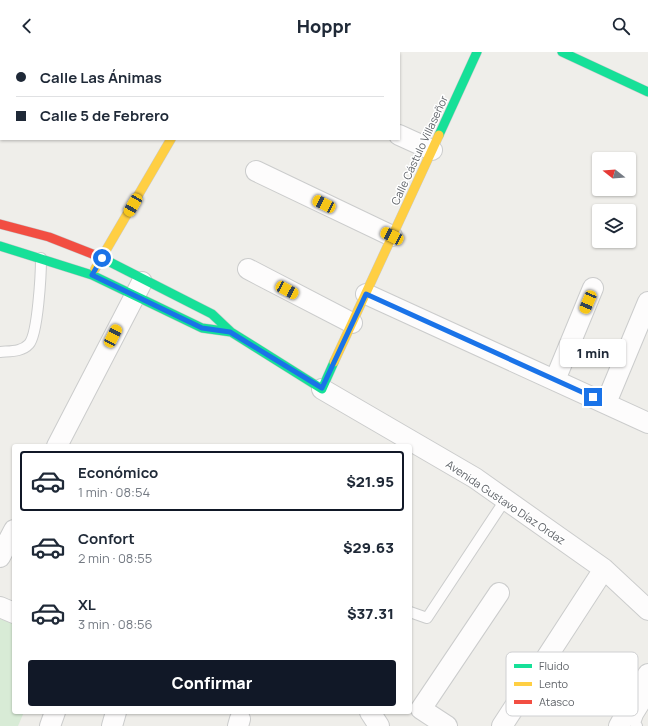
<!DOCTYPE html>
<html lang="es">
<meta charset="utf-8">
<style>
:root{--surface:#fff;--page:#f6f6f7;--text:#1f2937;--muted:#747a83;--line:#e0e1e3;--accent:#111827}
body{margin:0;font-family:Manrope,sans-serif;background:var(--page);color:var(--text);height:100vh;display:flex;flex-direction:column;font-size:15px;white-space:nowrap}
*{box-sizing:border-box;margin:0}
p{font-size:13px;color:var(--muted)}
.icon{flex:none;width:22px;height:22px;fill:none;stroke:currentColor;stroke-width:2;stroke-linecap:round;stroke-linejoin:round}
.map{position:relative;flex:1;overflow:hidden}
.details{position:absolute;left:12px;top:392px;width:400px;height:270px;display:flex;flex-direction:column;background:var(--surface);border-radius:4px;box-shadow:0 1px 3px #0004}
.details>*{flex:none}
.banner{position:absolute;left:0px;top:0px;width:400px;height:88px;box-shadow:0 1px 3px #0004;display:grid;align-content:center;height:88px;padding:0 16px;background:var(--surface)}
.needle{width:26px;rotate:287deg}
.tools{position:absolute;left:592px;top:100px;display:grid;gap:8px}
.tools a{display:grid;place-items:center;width:44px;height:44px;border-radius:4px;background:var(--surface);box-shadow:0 1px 3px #0004;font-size:20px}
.end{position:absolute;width:18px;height:18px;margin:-9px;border:5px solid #1a73e8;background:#fff;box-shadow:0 0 0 2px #fff}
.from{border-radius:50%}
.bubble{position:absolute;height:28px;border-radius:4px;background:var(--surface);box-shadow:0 1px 3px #0004;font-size:13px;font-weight:800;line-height:28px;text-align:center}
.car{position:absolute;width:12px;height:24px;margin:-12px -6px;border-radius:5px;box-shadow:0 0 3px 1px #0007;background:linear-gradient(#f5c518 24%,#345 0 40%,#f5c518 0 76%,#345 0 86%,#f5c518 0)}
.banner b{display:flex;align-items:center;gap:14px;height:38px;font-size:15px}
.banner b+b{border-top:1px solid var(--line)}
.banner i{width:10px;height:10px;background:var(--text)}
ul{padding:7px 0 0;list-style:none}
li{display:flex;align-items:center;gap:12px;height:60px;margin:0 8px 6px;padding:0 8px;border:2px solid transparent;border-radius:4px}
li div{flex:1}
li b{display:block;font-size:15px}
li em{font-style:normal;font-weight:800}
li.active{border-color:var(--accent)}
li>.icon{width:36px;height:36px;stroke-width:1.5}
.cta{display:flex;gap:8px;margin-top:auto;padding:8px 16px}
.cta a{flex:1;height:46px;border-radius:4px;background:var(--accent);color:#fff;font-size:16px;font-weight:800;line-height:46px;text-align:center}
header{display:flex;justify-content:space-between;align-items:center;height:52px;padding:0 16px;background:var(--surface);font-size:18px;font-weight:800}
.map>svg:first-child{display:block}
.green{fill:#d8ebd6}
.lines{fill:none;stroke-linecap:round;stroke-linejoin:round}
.lane-casing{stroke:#cbcccc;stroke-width:12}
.street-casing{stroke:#cbcccc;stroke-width:22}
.fast-casing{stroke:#cacacb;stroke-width:10}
.slow-casing{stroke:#cacacb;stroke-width:10}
.jam-casing{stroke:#cacacb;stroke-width:10}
.lane{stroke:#fdfcfc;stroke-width:10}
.street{stroke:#fdfcfc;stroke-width:20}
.fast{stroke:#16e098;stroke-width:9}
.slow{stroke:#ffcf43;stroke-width:9}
.jam{stroke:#f24e42;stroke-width:9}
.route{stroke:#1a73e8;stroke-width:5}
.labels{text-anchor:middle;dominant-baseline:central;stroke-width:3;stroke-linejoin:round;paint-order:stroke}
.street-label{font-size:11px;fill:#5f6368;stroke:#fff}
.key{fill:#fff;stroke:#cfd0d2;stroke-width:1}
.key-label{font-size:11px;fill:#5f6368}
</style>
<header><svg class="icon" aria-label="back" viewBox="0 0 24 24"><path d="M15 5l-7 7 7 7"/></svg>Hoppr<svg class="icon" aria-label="search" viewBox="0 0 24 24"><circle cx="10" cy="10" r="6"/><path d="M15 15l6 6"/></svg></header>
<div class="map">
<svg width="648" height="674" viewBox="0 0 648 674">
<rect width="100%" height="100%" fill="#efeeea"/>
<path class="green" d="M0,567l14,5v88h10l-6,14h-18z"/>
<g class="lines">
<defs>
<path id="lane" d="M0,300c10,-1 22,0 29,-8 9,-10 12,-71 12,-86
M410,560l17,6 78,-118
M637,674l-2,-3 3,-8 10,-16"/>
<path id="street" d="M37,1v-1
M0,61l1,-1
M399,83l33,15
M256,119l136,65
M248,217l104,54
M366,242l282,129
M555,328l38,-92
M322,337l153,89 129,91 44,41
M606,351l42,-101
M57,394l85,-164
M0,505l14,-27
M0,555l14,6
M370,660l9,14
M50,674l5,-14
M112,674l4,-14
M238,674l2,-7
M447,674l-26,-17 78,-116
M502,674l102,-157
M619,674l29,-52"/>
<path id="fast" d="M562,0l86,40
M221,1l1,-1
M439,83l38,-83
M0,194l92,29 110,53 29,4
M100,205l112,57 19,18 91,57 12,-27"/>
<path id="slow" d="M95,217l76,-130
M334,310l105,-227"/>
<path id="jam" d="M0,172l49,13 51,20"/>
</defs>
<use href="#lane" class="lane-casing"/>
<use href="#street" class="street-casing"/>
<use href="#fast" class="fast-casing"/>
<use href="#slow" class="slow-casing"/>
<use href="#jam" class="jam-casing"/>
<use href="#lane" class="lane"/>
<use href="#street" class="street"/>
<use href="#fast" class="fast"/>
<use href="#slow" class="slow"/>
<use href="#jam" class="jam"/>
</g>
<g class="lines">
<path class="route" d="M102,206l-10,17 110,53 28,4 92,56 44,-94 227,103"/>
</g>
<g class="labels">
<g class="street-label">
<text transform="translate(419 98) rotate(-65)">Calle Cástulo Villaseñor</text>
<text transform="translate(506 450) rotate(34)">Avenida Gustavo Díaz Ordaz</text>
</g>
</g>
<rect x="506" y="600" width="132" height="64" rx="6" class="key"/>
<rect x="514" y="612" width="18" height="4" fill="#16e098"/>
<rect x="514" y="630" width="18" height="4" fill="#ffcf43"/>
<rect x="514" y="648" width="18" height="4" fill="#f24e42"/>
<g class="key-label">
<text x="539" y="618">Fluido</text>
<text x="539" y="636">Lento</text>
<text x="539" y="654">Atasco</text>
</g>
</svg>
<div class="tools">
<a><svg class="needle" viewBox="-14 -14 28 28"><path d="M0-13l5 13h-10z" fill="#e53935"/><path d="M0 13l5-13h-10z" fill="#747a83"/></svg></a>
<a><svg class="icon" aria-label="layers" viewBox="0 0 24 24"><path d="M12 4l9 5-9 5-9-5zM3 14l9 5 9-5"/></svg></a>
</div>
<i class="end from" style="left:102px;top:206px"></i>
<i class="end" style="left:593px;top:345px"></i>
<div class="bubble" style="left:560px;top:287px;width:66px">1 min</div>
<i class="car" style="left:324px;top:152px;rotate:296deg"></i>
<i class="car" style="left:133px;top:153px;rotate:210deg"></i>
<i class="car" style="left:392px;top:184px;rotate:296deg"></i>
<i class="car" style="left:287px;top:238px;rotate:118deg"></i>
<i class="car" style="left:588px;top:250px;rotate:203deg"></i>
<i class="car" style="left:113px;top:284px;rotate:27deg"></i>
<div class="banner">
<b><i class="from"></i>Calle Las Ánimas</b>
<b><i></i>Calle 5 de Febrero</b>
</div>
<section class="details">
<ul>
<li class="active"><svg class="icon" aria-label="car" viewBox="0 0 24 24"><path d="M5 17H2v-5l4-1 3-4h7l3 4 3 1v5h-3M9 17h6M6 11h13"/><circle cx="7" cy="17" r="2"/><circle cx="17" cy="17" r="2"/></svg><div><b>Económico</b><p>1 min · 08:54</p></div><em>$21.95</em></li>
<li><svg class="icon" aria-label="car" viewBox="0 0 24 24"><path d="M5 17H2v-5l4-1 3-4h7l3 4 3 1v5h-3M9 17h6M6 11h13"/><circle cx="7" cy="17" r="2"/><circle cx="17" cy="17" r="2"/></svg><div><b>Confort</b><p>2 min · 08:55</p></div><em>$29.63</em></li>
<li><svg class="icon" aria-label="car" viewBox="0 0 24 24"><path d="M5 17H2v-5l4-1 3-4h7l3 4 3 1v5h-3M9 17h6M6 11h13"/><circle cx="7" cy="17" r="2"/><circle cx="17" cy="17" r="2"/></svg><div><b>XL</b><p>3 min · 08:56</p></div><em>$37.31</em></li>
</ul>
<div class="cta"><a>Confirmar</a></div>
</section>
</div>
